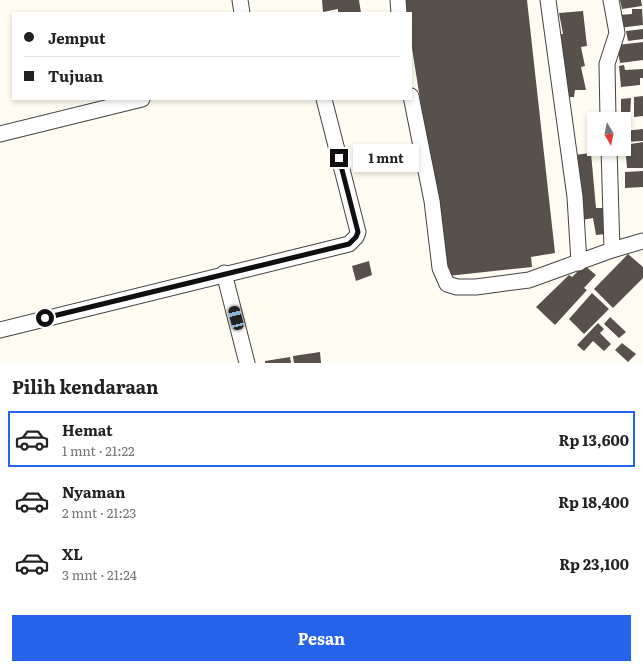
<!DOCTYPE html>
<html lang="id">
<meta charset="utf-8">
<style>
:root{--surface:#fff;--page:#f6f6f6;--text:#222;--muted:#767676;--line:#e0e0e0;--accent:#2563eb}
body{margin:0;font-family:Literata,serif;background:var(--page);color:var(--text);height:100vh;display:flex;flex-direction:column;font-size:15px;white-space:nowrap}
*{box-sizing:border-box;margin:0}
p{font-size:13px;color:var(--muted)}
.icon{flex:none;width:22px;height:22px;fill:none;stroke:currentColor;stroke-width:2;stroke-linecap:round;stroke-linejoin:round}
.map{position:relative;height:363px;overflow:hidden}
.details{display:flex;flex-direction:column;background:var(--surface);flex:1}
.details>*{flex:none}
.banner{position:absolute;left:12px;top:12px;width:400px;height:88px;border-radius:0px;box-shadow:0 2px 6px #0003;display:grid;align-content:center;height:88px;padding:0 12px;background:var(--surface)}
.needle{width:26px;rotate:170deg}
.controls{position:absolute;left:587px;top:112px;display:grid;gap:8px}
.controls a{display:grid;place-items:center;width:44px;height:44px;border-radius:0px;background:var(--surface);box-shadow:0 2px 6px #0003;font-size:20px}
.end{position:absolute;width:18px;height:18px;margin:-9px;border:5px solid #0f0f0f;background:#fff;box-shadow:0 0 0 2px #fff}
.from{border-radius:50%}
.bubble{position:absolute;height:28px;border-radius:0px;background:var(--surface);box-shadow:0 2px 6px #0003;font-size:13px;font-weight:700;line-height:28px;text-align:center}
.car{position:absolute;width:12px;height:24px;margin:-12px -6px;border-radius:5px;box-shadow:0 0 3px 1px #0007;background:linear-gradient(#222 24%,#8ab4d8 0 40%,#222 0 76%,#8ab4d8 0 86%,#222 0)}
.banner b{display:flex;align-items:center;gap:14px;height:38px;font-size:15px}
.banner b+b{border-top:1px solid var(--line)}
.banner i{width:10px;height:10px;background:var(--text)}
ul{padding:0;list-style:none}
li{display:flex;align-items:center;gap:12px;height:56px;margin:0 8px 6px;padding:0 4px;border:2px solid transparent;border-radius:0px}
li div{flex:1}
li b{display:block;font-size:15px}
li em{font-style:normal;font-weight:700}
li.current{border-color:var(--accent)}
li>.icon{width:36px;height:36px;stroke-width:1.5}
h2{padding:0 12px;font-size:18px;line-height:48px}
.cta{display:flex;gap:8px;margin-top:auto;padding:8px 12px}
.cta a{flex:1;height:46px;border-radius:0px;background:var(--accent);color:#fff;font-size:16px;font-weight:700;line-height:46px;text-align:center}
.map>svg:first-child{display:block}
.building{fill:#58514b}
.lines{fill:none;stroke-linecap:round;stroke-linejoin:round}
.minor-casing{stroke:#424242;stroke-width:17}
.minor{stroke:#fff;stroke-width:15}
.route{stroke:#0f0f0f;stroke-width:5}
</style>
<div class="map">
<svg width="643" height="363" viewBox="0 0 643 363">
<rect width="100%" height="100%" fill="#fffdf1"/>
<path class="building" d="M322,0h37l2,13h-23v-4l-15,3z
M404,0h123l28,253 -24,4 1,10 -84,9 -37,-234v-29h-5z
M620,0h21l1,6 -20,3z
M632,9h10l1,16 -24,3 -1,-13 14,-1z
M583,11l4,35 -6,1 4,19 -4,1 5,23h-11l-1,7h-8l-9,-63h6l-4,-21z
M643,29v10l-15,2 -2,-10z
M643,42v18l-23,3 -3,-18z
M624,65l1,5 18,-1v9h-3v7l-19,2 -2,-21z
M643,96v20l-9,1v-20z
M631,98l-1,20 -9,1v-20z
M643,129v12l-19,1v-11z
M643,142v26h-16l-2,-23z
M591,153l5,55h7l2,26 -9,1 -3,-17 -11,2 -8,-65z
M643,171v16l-18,1v-16z
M628,254l15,13v11l-30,30 -19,-19z
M369,261l3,14 -16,6 -4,-15z
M584,265l12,10 -12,13 3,2 -32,35 -19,-18 33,-32 3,2z
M592,293l17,16 -25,25 -15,-15z
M610,317l16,15 -7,6 -15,-14z
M598,323l6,6 -4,4 11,11 -7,7 -11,-10 -9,10 -7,-6z
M622,343l14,11 -8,8 -13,-12z
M320,352l1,11h-27l-1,-7z
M290,357l1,6h-26v-2z"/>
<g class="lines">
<defs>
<path id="minor" d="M240,0l2,13
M398,0l1,13
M548,0l27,197 4,66
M411,96l21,105 8,67 7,16 10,3h19l53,-7 83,-30 31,-9
M608,119l-1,-55 10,-31 -6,-33
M0,134l142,-35
M609,149l3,101
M224,273l23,90
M0,330l349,-86 7,-7 2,-5 -34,-133"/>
</defs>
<use href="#minor" class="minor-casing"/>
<use href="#minor" class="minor"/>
</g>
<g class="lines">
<path class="route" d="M45,318l304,-74 7,-7 2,-5 -19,-74"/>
</g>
</svg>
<div class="controls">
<a><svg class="needle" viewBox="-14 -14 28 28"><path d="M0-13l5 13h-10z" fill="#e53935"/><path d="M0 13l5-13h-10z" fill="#767676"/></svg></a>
</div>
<i class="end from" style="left:45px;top:318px"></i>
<i class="end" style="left:339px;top:158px"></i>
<div class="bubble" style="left:353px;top:144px;width:66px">1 mnt</div>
<i class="car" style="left:236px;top:318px;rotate:346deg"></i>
<div class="banner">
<b><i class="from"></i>Jemput</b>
<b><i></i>Tujuan</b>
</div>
</div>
<section class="details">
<h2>Pilih kendaraan</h2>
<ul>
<li class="current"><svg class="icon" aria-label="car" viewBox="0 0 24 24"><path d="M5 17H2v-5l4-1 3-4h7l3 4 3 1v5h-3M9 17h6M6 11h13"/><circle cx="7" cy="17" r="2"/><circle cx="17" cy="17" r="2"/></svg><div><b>Hemat</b><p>1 mnt · 21:22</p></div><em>Rp 13,600</em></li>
<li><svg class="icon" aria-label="car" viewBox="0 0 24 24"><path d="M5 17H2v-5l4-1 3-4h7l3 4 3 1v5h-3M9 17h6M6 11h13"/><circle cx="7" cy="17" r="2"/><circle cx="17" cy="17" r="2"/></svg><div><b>Nyaman</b><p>2 mnt · 21:23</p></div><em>Rp 18,400</em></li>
<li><svg class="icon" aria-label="car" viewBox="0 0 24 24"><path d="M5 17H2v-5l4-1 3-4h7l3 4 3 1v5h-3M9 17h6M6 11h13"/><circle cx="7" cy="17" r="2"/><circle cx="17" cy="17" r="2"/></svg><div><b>XL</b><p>3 mnt · 21:24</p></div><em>Rp 23,100</em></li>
</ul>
<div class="cta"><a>Pesan</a></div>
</section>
